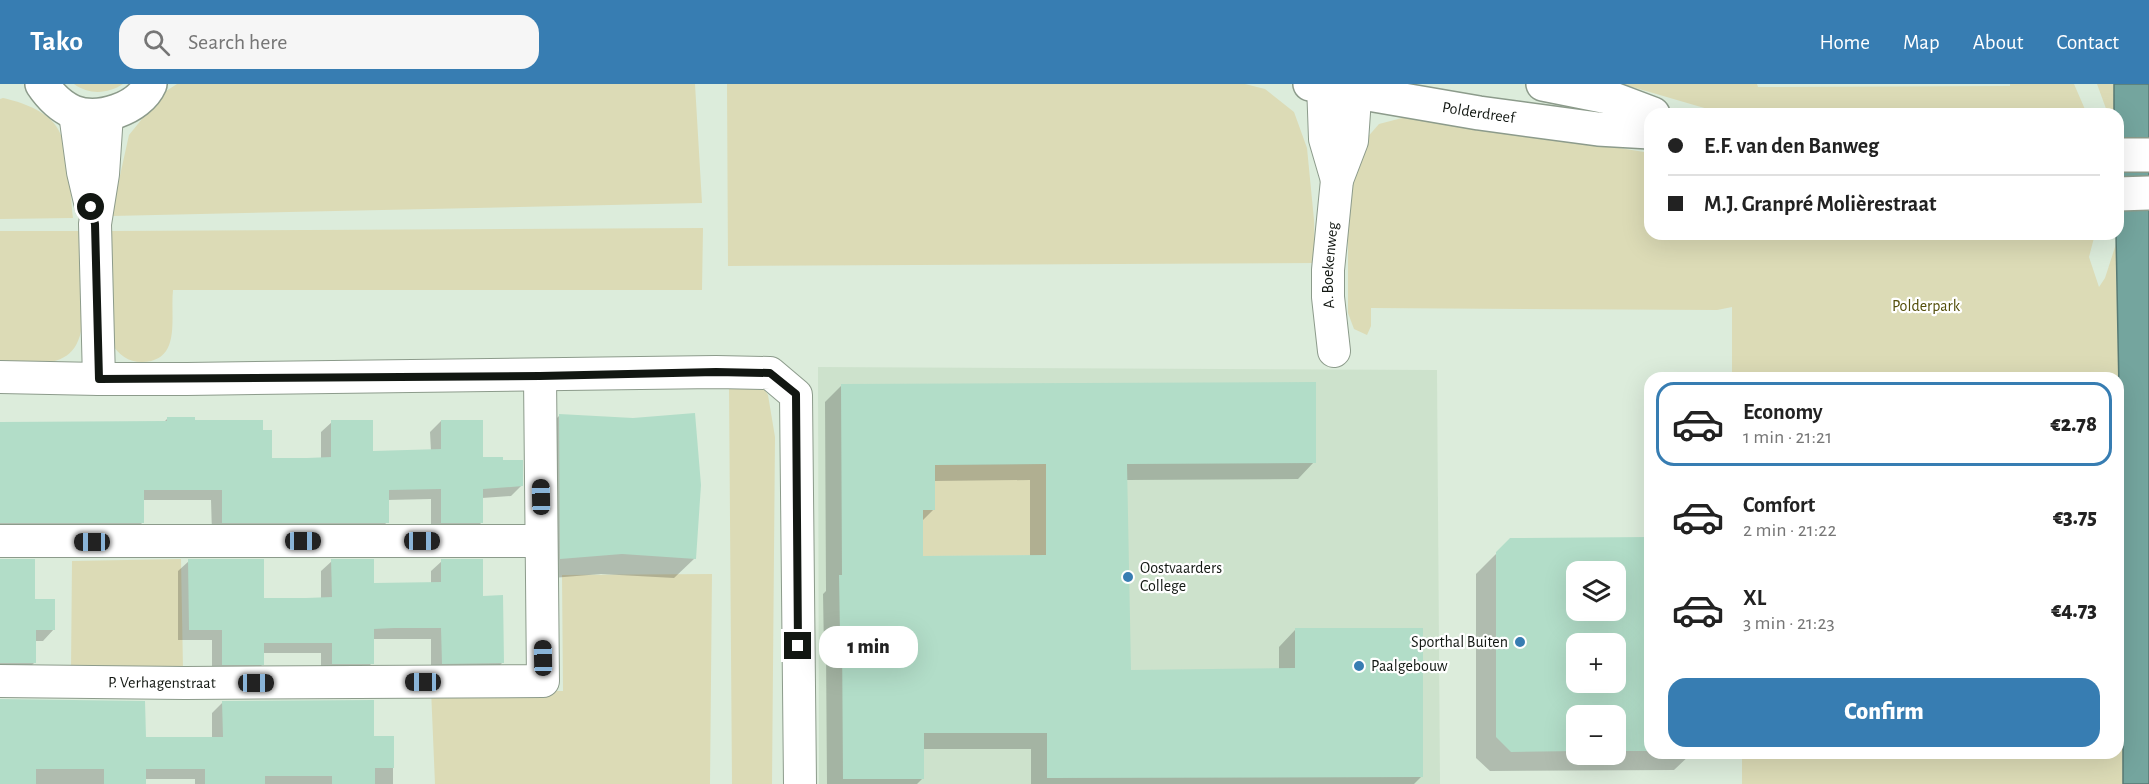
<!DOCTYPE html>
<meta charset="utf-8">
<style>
:root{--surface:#fff;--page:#f6f6f6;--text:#222;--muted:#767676;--line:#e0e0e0;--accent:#377db2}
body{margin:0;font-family:"Alegreya Sans",sans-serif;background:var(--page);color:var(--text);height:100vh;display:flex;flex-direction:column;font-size:22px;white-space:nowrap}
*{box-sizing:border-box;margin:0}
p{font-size:20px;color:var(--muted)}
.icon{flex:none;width:33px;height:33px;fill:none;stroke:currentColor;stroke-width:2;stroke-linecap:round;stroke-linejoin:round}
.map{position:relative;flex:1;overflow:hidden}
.drawer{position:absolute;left:1644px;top:288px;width:480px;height:387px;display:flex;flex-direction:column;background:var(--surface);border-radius:18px;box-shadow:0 6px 24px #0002}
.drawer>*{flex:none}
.banner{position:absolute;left:1644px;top:24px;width:480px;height:132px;border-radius:18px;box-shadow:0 6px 24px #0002;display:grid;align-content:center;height:132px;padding:0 24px;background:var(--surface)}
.buttons{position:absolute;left:1566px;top:477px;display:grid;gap:12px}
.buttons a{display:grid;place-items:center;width:60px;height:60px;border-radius:12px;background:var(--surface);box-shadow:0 6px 24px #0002;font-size:30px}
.end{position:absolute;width:27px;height:27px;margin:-14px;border:8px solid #121712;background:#fff;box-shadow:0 0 0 3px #fff}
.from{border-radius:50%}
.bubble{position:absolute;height:42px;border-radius:18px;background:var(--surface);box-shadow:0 6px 24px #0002;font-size:20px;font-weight:800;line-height:42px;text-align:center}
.car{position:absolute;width:18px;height:36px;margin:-18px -9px;border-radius:8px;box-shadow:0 0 4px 2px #0007;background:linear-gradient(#222 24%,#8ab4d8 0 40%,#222 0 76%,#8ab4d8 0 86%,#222 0)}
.banner b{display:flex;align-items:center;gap:21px;height:57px;font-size:22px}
.banner b+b{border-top:2px solid var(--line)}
.banner i{width:15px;height:15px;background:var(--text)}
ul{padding:10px 0 0;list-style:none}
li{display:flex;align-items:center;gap:18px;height:84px;margin:0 12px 9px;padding:0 12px;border:3px solid transparent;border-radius:18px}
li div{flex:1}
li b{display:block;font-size:22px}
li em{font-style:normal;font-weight:800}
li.selected{border-color:var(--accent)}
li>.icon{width:54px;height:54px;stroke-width:1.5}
.action{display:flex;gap:12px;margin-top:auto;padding:12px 24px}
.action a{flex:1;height:69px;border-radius:18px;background:var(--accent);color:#fff;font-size:24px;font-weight:800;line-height:69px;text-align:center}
header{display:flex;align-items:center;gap:36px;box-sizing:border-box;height:84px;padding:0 30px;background:var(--accent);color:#fff}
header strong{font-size:28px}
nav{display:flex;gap:33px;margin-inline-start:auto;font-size:21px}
.search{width:420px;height:54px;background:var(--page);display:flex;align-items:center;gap:15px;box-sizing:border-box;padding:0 21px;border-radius:18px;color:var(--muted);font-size:22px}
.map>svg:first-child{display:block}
.built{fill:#cde2cc}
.green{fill:#dcdbb6}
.water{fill:#74a59e;stroke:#577a74;stroke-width:1.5}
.shadow{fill:#0003;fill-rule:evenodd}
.building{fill:#b2ddc8;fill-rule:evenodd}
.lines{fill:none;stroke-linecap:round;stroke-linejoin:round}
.street-casing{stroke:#8c9b8b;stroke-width:34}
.secondary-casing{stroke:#8c9b8b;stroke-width:36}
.street{stroke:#fff;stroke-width:32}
.secondary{stroke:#fff;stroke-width:33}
.route{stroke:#121712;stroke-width:8}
.poi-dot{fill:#377db2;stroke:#fff;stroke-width:2}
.labels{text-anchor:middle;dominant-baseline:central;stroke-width:4.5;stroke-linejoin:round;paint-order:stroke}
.street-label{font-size:16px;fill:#121712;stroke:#fff}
.park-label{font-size:16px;fill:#534e0a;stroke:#fff}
.poi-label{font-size:16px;fill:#121712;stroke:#fff;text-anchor:start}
</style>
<header>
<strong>Tako</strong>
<div class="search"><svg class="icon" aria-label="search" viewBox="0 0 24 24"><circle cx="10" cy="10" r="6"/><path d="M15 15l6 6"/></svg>Search here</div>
<nav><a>Home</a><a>Map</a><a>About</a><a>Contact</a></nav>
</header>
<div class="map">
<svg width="2149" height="700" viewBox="0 0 2149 700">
<rect width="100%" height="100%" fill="#dcecdb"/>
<path class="built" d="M818,283l619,3 3,414h-621z"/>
<path class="green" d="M74,0h49c-15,10 -34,11 -49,0z
M177,0h518l7,119 -591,13 18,-81 34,-42z
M727,0h518l20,5 29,23 13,36 7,72 1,43 -587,3z
M1622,0h135l1,3 252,-1v-2h64l13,30h-362z
M2097,0h17v30h-6z
M3,14c18,4 42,12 53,28 15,21 14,67 17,92l-73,1v-120z
M1431,33l219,36v81h445l-6,23 10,30 6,-9 11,-34 7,354v186h-381v-31h376v-375h-386v-71l-15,3 -346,-2v18l-4,9 -13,-6 -6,-16v-125l17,-48 14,-16 23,-6z
M703,144l-1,62h-529c-3,28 9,71 -31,72 -14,0 -23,-7 -31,-19l-1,-112z
M0,147h81v100c-8,41 -49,32 -81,31z
M729,302h33l6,9 7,42 -3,347h-40z
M1046,380v91l-123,1v-46l12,-1v-28l-12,-16z
M181,475l2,110 -112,1 1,-109z
M712,490l-2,210h-275l-4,-95 132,2 -1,-116z"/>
<path class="water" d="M2114,0h35v700h-26v-186l-7,-364h2v-120h-4z"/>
<path class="shadow" d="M842,301l472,77 -16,17 -172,1 3,191 150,-1v-23l16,-17 127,146 -8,8h-383v-35h-108v29l-6,6h-90l-1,-133h-2l-1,-57 3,-3 -1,-189zM1030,396v77h-108v-36l12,-12 -1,-28z
M560,331l135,143 -21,20 -73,-4 -61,5 -1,-143z
M167,335l95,12 9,28h50v-27l11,-10 39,30 60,-1 -1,-19 11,-11 40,38 41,26 -11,11 -29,2v24l-11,11h-40v-34l-44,1v22l-10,11h-165l-1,-33h-68v22l-11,11h-132v-110h163z
M1511,455h139v214h42l-18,17 -184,1 -14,-13v-184zM1576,488h40v38h-40zM1576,560h40v38h-40zM1576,632h40v38h-40z
M0,475l34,41 20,29 -11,12h-9v22l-11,11 -23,1z
M189,477l74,38h58v-28l11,-10 40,24 59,-1v-13l11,-10 40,36 20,66 -10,11h-61v-35h-59v24l-11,11 -40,1v-22h-58v11l-11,11h-40v-35h-34v-69z
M0,617l144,38h68v-26l11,-11 150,36h20v46h-198v-5h-51v5h-144z"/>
<path class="building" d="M1316,298v81l-189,1 4,206 164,-2v-40h128v149l-376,1v-45h-123v46h-81l-1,-144h-2l-1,-60h3l-1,-191zM1046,380v91l-123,1v-46h12v-45z
M695,329l6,72 -5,74 -74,-5 -62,5 -1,-145 74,4z
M167,333h28v3h68v10h9v28h35l24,-1v-37h42v31l68,-2v-29h42v37h20v3h20v26l-40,3v34h-42v-34l-52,1v33h-167v-33h-78v33h-144v-101l167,-1z
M1650,453v214h-34v-35h-40v35l-65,1 -15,-15v-185l14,-14zM1576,488h40v38h-40zM1576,560h40v38h-40z
M0,475h35v40h20v31h-19v33h-36z
M188,475h76v39h42l26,-1 -1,-38h43v24l67,-1v-23h42v37l20,-1 1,68 -62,1 -1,-36h-47l-20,1v35h-42v-21h-68v22h-42v-35h-33z
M0,615l145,2 1,36h77l-1,-36 152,-1v36h20v32h-19v16h-43v-8h-67v8h-60v-15h-59v15h-42v-15h-68v15h-36z"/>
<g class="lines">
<defs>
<g id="street">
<path d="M1323,0l2,55 12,41"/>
<path d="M75,29l8,59 8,34"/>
<path id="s1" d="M1334,267l-6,-54v-27l9,-90 15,-39 4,-57"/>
<path d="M0,293l99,2h88l529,-7 54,1 26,22 4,389"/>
<path d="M99,295l-4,-155 8,-50 4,-60"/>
<path d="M0,457h541"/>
<path id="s2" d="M0,597l185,2 358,-2 -3,-305"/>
</g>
<g id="secondary">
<path d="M42,0c8,12 18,22 31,28 25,10 66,-3 77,-28"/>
<path id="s3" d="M1310,0l169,29 119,16 52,3"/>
<path d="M1543,0l65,13 45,17"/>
<path d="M2118,71h31"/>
<path d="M2118,110l31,-1"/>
</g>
</defs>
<use href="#street" class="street-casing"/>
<use href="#secondary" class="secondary-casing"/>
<use href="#street" class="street"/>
<use href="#secondary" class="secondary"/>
</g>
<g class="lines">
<path class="route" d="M91,123l4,17 4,155 441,-3 176,-4 54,1 26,21 2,252"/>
</g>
<g class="poi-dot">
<circle cx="1128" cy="493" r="6"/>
<circle cx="1520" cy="558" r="6"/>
<circle cx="1359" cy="582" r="6"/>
</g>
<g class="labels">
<g class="street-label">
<text stroke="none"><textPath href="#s3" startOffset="171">Polderdreef</textPath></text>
<text stroke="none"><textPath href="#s1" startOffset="86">A. Boekenweg</textPath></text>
<text stroke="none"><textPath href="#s2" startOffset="162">P. Verhagenstraat</textPath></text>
</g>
<g class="park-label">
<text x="1926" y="222">Polderpark</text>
</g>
<g class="poi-label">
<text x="1140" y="484">Oostvaarders<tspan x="1140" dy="18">College</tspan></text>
<text x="1508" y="558" text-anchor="end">Sporthal Buiten</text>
<text x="1371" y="582">Paalgebouw</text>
</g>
</g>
</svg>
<div class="buttons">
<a><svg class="icon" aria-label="layers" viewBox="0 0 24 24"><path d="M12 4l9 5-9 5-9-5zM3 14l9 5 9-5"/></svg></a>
<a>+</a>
<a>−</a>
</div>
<i class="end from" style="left:91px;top:123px"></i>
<i class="end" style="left:798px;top:562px"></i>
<div class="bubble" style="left:819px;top:542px;width:99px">1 min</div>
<i class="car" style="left:541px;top:413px;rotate:359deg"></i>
<i class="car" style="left:303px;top:457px;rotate:90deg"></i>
<i class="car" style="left:422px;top:457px;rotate:90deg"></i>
<i class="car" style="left:92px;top:458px;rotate:270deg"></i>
<i class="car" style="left:543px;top:574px;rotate:359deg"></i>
<i class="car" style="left:423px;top:598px;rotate:270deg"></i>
<i class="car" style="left:256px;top:599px;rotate:90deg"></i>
<div class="banner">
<b><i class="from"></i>E.F. van den Banweg</b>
<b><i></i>M.J. Granpré Molièrestraat</b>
</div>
<section class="drawer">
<ul>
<li class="selected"><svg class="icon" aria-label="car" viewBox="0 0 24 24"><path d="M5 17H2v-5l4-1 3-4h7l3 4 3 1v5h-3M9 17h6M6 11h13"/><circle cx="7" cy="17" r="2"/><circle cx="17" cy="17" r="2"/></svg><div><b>Economy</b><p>1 min · 21:21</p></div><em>€2.78</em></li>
<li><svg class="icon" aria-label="car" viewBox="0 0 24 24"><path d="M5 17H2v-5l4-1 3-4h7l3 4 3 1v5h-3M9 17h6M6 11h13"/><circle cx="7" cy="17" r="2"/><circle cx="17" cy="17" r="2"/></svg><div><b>Comfort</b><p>2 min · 21:22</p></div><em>€3.75</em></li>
<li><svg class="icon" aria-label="car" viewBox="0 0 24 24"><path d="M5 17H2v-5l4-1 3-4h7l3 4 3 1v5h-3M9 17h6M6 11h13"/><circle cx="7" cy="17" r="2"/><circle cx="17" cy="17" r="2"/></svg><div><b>XL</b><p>3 min · 21:23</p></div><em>€4.73</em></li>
</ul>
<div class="action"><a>Confirm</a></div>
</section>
</div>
